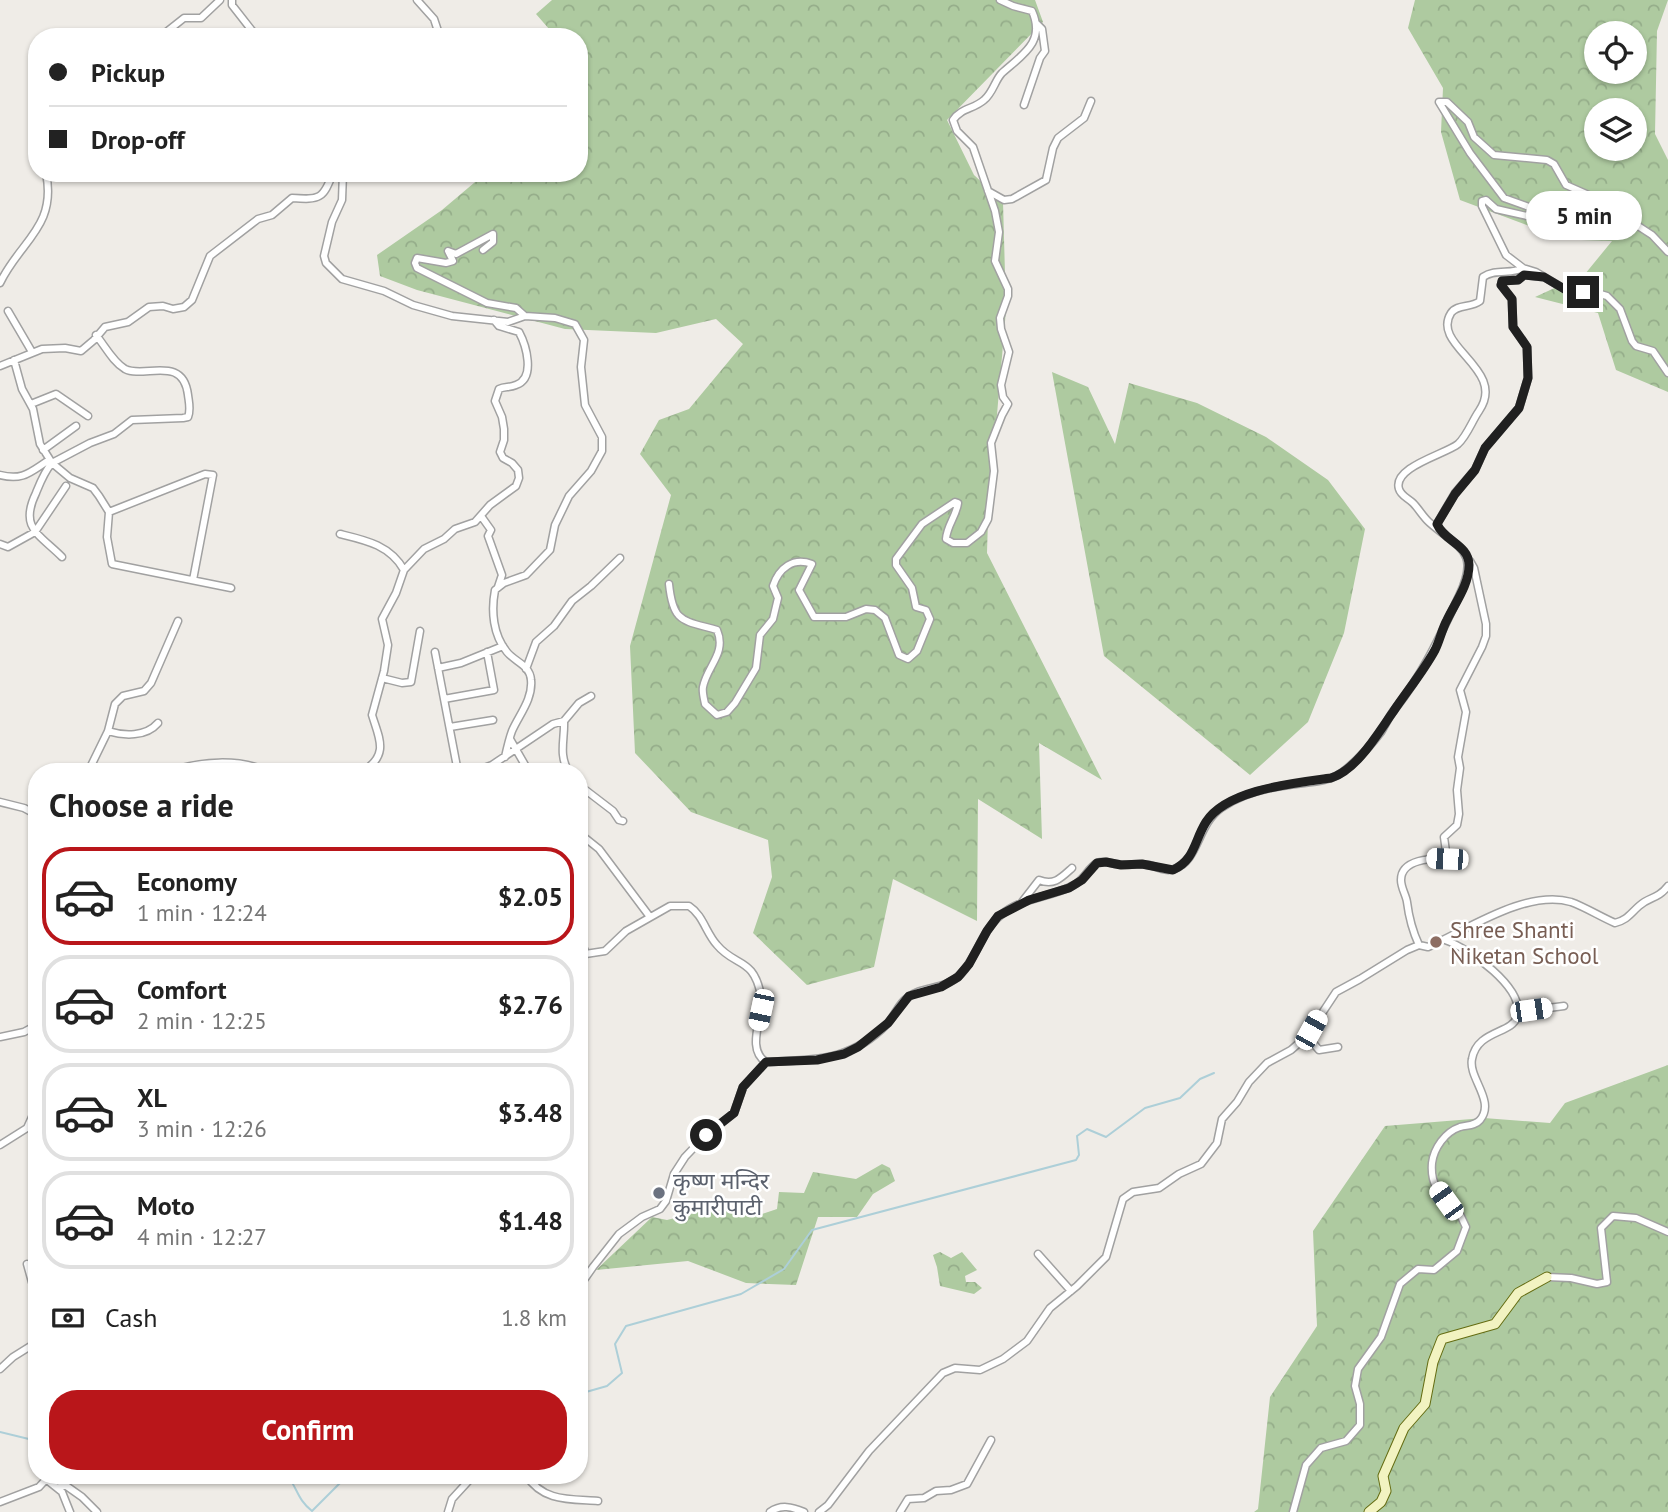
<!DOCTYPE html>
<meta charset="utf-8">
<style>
:root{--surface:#fff;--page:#f2f2f2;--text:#222;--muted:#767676;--line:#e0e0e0;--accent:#b9161a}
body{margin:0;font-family:"PT Sans","Noto Sans Devanagari",sans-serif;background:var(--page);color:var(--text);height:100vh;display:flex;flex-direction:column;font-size:26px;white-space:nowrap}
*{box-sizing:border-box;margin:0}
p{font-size:23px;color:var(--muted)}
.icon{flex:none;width:38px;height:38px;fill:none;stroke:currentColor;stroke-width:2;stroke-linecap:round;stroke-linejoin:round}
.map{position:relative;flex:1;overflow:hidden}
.details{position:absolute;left:28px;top:763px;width:560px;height:721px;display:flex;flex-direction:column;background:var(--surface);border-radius:28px;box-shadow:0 2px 5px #0004}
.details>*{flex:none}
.guide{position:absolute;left:28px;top:28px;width:560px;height:154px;border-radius:28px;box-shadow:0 2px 5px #0004;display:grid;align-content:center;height:154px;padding:0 21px;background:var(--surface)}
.buttons{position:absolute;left:1584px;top:21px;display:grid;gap:14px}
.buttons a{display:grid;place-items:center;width:63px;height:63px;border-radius:50%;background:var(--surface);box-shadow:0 2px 5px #0004;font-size:35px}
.end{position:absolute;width:32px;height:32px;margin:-16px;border:9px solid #202020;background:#fff;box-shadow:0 0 0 4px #fff}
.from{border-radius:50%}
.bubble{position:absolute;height:49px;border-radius:24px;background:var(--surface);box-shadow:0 2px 5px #0004;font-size:23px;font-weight:700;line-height:49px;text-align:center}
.car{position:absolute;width:21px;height:42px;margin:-21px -10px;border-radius:9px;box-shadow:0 0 5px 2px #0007;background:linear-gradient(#fff 24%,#345 0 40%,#fff 0 76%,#345 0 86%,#fff 0)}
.guide b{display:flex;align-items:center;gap:24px;height:66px;font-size:26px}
.guide b+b{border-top:2px solid var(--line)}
.guide i{width:18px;height:18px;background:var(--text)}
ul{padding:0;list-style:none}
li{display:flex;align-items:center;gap:21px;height:98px;margin:0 14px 10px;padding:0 7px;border:4px solid var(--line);border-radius:28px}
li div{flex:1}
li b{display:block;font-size:26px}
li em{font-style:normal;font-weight:700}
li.active{border-color:var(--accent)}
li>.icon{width:63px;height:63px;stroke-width:1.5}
h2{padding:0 21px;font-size:32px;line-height:84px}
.pay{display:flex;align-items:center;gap:18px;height:77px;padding:0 21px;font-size:26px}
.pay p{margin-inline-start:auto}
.primary-button{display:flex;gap:14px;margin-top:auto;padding:14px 21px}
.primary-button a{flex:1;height:80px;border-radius:28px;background:var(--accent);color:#fff;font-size:28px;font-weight:700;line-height:80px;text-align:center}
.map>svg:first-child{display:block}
.forest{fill:url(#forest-crowns);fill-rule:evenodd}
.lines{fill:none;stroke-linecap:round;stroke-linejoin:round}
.stream{stroke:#adcfd8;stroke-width:2}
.street-casing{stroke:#a1a1a1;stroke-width:9}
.secondary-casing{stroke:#646c11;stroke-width:11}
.street{stroke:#fff;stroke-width:6}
.secondary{stroke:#f2f3c1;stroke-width:9}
.route{stroke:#202020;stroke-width:9}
.education-dot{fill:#8d6e63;stroke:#fff;stroke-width:2.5}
.worship-dot{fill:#6b7280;stroke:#fff;stroke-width:2.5}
.labels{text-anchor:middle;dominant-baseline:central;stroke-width:5;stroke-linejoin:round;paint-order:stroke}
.education-label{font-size:23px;fill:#785e54;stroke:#fff;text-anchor:start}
.worship-label{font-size:23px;fill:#5b616d;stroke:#fff;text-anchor:start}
</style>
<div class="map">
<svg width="1668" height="1512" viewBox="0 0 1668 1512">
<defs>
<pattern id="forest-crowns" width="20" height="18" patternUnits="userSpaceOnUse" patternTransform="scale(1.75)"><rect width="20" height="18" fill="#aecaa0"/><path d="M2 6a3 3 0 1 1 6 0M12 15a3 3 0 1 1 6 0" fill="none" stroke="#95ad8a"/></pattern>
</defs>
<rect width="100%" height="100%" fill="#efece7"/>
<path class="forest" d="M552,0h483l8,22 -96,98 27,55 29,27 3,108 -18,209 -1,34 115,227 -63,-37 3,96 -64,-40 -1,122 -84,-42 -19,88 -67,18 -54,-52 19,-56 -4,-37 -77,-28 -56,-59 -5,-107 41,-151 -31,-41 19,-34 30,-11 54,-65 -27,-25 -60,14 -91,-4 -148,-39 -37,-14 -3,-21 65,-45 39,-33v-4h98v-136h-23l-20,-23z
M1415,0h253l-11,31 -2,103 13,26v232l-52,-22 -18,-57 -63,-16 50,-23 27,-33 -31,-1 -33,-7 -88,-33 -19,-68 2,-44 -35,-60zM1596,33h38v39h-38zM1596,110h38v39h-38z
M1052,372l36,15 27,57 14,-61 68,20 69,34 62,43 37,49 -21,104 -36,89 -58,53 -146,-119z
M1668,1065v447h-414l4,-3 12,-112 47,-71 -4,-95 72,-105 99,-8 66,5 15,-20z
M882,1164l8,4 5,13 -22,13 -16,23h-39l-22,68 -50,-2 -58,-22 -92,9 56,-53 15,3 43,-11 49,6 18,-6 2,-17 25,1 9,-21 43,7z
M940,1252l11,6 11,-6 15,18 -12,6 1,6h9l7,6 -8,6 -34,-8 -3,-19 -4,-12z"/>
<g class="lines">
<path class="stream" d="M579,1394l28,-8 15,-13 -7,-29 11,-18 115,-32 43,-25 28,-39 264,-70 3,-5 -2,-19 10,-7 19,8 39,-29 35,-10 20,-19 14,-6
M0,1432l37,9
M287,1475c11,14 10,24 25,36l30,-30 14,-6"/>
<defs>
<path id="street" d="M232,0v5l25,32
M417,0l17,19 6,18
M160,37l24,-19h17l19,-18
M1024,105l16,-47 5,-7 -3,-22 -6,-6
M343,173l-1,27 -10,22 -8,34 2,7 16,16 42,12 29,14 39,11 56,6 17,-6 30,2 20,6 9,16 -3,27 4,38 17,32v14l-11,20 -22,25 -14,29 -5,25 -24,25 -22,8 -9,7c-4,21 -2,45 12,62 8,10 23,13 24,28 2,19 -12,35 -19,51 -3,8 -5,17 -7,26
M988,191l16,9 8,-1 34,-19 7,-32 5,-10 26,-20 7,-17
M483,250l10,-8v-8l-37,20 -8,-3 5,10 -7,2 -29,-5 -2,5 2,5 70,35 29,5 9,8
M1668,252l-16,-17 -17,-11 -33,-7 -5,-5 -6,-16 -25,-11 -12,-21 -7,-4 -53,-5 -20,-18 -6,-15 -21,-20h-8l31,51 34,45 25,9 3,4 -5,5 -31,-7 -10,-9 -4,1v5l24,49 17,13 13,4 30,18 24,1 17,5 13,13 12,32 4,5 17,5 15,22
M0,283c20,-42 57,-56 46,-110
M8,311l24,41
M96,335c9,11 17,27 29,34 19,10 58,-15 63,26 1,8 3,15 0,22l-5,1 -51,2 -18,14 -24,9 -38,20 18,15 23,10 6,8 10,16 -2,25 5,27 119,24
M14,360l8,29 11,20 7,35 12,19c-8,9 -12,20 -16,30 -17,35 3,41 26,64
M0,366l42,-17 23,-1 16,3 13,-11 11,-13 23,-5 21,-15 14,-1 10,3 11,-2 8,-7 18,-44 48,-37 14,-4 20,-17c28,2 31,1 41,-25
M31,404l25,-10 32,22
M43,450l33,-24
M0,475c23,6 30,-3 49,-15
M109,512l96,-38 8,1 -20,105
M481,516l10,14 -3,6 14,39 -4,12
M1439,528l-2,-4 18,-31 20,-23 10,-22 34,-40 9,-30 -1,-31 -14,-20 -1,-28 -11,-14 1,-4 16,-1 6,-5 19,2
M340,534c25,6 50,11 64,36l-8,23 -14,26 6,26 -4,26 -12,44c7,23 18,40 -10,57
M0,544l8,3 27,-15 31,-46
M404,570l20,-21 20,-10 11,-10 20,-7 15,-17 26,-19 3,-8 -1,-8 -6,-7 -9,-5 -3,-6 4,-12v-11l-2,-12 -7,-16 4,-12c6,-3 10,-1 17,-4 20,-7 10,-40 3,-53l-20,-6 -5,-6
M669,584c4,39 13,36 48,46 10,23 -10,36 -14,57 -1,5 1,12 2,17l12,11 10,-3 8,-9 21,-35 4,-33 13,-16 5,-21 -5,-12c6,-18 20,-29 39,-22l-13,26 15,27h32l20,-8 9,1 10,8 14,37 9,4 9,-8 13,-32 -4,-9 -10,-3 -4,-19 -16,-23v-6l26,-35 33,-22 3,1c-2,14 -11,22 -12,36l7,4h14l14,-11 7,-13 6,-48 -3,-28 11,-28 6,-11 -5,-7 -2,-12 8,-33 -8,-23 -1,-11 8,-22v-7l-13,-28 4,-29 -4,-21 -22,-64 -16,-16 -4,-11c8,-12 21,-11 31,-20 9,-7 11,-20 18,-27 20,-18 44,-31 30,-62l-19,-5 -13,-6
M435,652l23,120
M438,668l23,-5 42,-17
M526,669l10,-27 18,-16 18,-25 19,-15 29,-28
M382,678l20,5 9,-1 9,-51
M444,699l50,-9 -7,-38
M564,721l15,-18 12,-7
M450,727l43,-7
M108,731c16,5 38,6 50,-8
M510,739l19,33
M88,772l20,-41 7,-27 8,-8 21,-5 7,-8 27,-62
M169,772c30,-11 70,-14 100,0
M473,772l19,-7 61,-41 11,-3c1,18 -6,34 5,51
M579,785l34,26 6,9 4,1
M0,802l24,6 13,7
M579,833l20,16 51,68
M1022,902l17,-22c15,6 22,-2 33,-12
M579,936l7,18
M1419,945c-7,-15 -10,-27 -12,-43 -1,-7 -6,-14 -6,-22 0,-21 31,-22 46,-21l-3,-22 13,-12 2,-11 -2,-24 3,-22 -2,-11 8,-45 -6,-22 22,-43 4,-11v-12l-12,-56 -4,-7
M579,955l26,-4 21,-20 44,-25h19c14,9 17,27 28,39 18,22 37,12 44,51 3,20 -16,53 5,66
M1517,1012l47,-6
M1307,1036l12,14 19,-3
M0,1037l24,-5 13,-7
M0,1145l27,-17 10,-22
M1038,1254l33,37
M27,1264l5,18 5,6
M1547,1277l24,1 26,6 10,-2 -6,-54 12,-12 23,2 32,14
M579,1287l14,-20 26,-33 23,-17 18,-8 6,-8 8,-27 11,-17 21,-22 28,-22 9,-26 23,-25c50,-3 84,0 121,-38 8,-8 11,-20 20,-26 16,-13 37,-7 54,-24 16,-17 21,-44 40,-59 21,-18 49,-17 73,-30 10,-5 14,-17 23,-22 7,-3 13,0 19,1 11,2 22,-1 33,1 9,2 16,7 25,4 25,-8 23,-44 47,-61 19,-13 44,-20 68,-23 17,-3 42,-2 56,-15 13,-10 26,-25 36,-38 5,-8 8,-16 14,-23 29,-37 44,-71 64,-113 21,-45 1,-47 -29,-73 -7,-6 -11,-14 -17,-20 -5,-5 -12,-7 -14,-14 -7,-22 47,-35 59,-45 9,-8 14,-23 21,-33 29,-42 -49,-65 -28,-98 6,-9 20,-5 29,-12l3,-24c13,-9 28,-2 40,-9
M0,1369l13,-12 24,-15
M83,1475l18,3 31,-3
M526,1475c17,27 44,24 72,26
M47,1480l15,12 8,20
M59,1487l6,-2 17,12 15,15
M0,1502l39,-15 11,-12
M448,1512l4,-13 22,-24
M770,1512c11,-8 22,-5 34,0
M819,1512l9,-7 41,-54 74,-78 12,-5 25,2 23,-11 24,-18 23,-33 27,-22 29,-29 17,-58 10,-7 26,-4 20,-14 22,-10 16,-21 5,-24 15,-17 12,-20 18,-19 24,-13 16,-14 29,-44 24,-13 47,-29 12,-5 9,2c39,-17 98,-58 143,-45 14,5 30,15 44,21 12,-3 15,-9 24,-17 11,-10 18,-6 29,-20
M900,1512l8,-13 16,-1 12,-7 15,-1 16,-6 24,-44
M1293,1512l13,-47 15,-17 25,-7 14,-16v-21l-5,-18 3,-17 23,-32 19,-53 18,-15 16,1 23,-19 9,-24c-3,-6 -6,-14 -10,-19 -15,-14 -26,-21 -24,-45 2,-15 13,-31 28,-36 7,-2 15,-1 20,-7 16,-19 -12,-42 -8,-61 5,-29 40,-25 45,-42 9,-29 -49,-69 -72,-77"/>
<path id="secondary" d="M1369,1512l12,-10 5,-11 -3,-15 21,-48 21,-24 8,-42 9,-23 53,-15 23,-31 29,-16"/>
</defs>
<use href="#street" class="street-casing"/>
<use href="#secondary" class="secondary-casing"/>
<use href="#street" class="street"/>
<use href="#secondary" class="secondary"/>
</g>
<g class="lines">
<path class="route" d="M706,1135l28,-22 9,-26 23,-25 51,-2 27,-6 14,-7 30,-24 21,-27 32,-9 17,-10 11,-13 18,-33 11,-15 31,-16 40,-12 13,-8 15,-17 9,-1 15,3 21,-1 31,6c22,-10 21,-29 33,-48 21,-33 90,-39 125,-44 26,-8 47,-45 62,-66 14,-21 30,-40 42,-62 5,-10 7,-21 12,-30 8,-17 22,-35 22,-55 0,-20 -25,-24 -32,-41l18,-30 20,-24 10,-22 34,-40 9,-30 -1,-31 -14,-20 -1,-28 -11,-14 1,-4 16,-1 6,-5 20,2 22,13 17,2"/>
</g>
<circle class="education-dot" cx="1436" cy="942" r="7"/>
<circle class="worship-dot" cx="659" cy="1193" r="7"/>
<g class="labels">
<g class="education-label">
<text x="1450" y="929">Shree Shanti<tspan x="1450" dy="26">Niketan School</tspan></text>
</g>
<g class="worship-label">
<text x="673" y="1180">कृष्ण मन्दिर<tspan x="673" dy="26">कुमारीपाटी</tspan></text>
</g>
</g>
</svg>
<div class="buttons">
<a><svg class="icon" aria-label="locate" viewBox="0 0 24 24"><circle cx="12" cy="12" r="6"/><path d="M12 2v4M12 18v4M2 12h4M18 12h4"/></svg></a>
<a><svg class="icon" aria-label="layers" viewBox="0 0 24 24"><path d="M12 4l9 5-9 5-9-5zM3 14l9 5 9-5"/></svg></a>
</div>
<i class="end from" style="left:706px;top:1135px"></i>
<i class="end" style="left:1583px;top:292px"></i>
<div class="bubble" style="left:1526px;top:191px;width:116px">5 min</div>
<i class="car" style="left:1447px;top:859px;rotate:272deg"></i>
<i class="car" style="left:761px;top:1010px;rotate:192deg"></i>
<i class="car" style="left:1531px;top:1010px;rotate:82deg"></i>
<i class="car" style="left:1311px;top:1030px;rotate:29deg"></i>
<i class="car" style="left:1446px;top:1201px;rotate:324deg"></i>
<div class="guide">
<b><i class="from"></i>Pickup</b>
<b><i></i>Drop-off</b>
</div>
<section class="details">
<h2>Choose a ride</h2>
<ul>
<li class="active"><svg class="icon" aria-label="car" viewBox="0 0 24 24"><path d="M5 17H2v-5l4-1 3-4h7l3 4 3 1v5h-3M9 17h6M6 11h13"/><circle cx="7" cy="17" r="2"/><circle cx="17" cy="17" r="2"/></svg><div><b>Economy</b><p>1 min · 12:24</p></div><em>$2.05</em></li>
<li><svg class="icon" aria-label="car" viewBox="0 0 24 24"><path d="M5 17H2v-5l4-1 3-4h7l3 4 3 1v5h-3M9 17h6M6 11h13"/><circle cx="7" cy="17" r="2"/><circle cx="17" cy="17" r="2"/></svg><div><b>Comfort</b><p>2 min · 12:25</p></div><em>$2.76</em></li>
<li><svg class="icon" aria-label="car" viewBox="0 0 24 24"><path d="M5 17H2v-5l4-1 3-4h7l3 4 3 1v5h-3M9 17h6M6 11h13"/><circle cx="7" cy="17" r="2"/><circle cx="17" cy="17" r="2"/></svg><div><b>XL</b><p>3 min · 12:26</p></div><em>$3.48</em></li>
<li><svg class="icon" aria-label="car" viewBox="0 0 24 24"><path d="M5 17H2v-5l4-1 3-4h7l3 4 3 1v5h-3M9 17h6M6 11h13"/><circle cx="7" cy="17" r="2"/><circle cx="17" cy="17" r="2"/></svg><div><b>Moto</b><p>4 min · 12:27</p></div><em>$1.48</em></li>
</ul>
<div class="pay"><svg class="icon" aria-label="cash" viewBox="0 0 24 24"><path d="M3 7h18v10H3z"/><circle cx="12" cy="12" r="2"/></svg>Cash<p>1.8 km</p></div>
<div class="primary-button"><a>Confirm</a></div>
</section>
</div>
